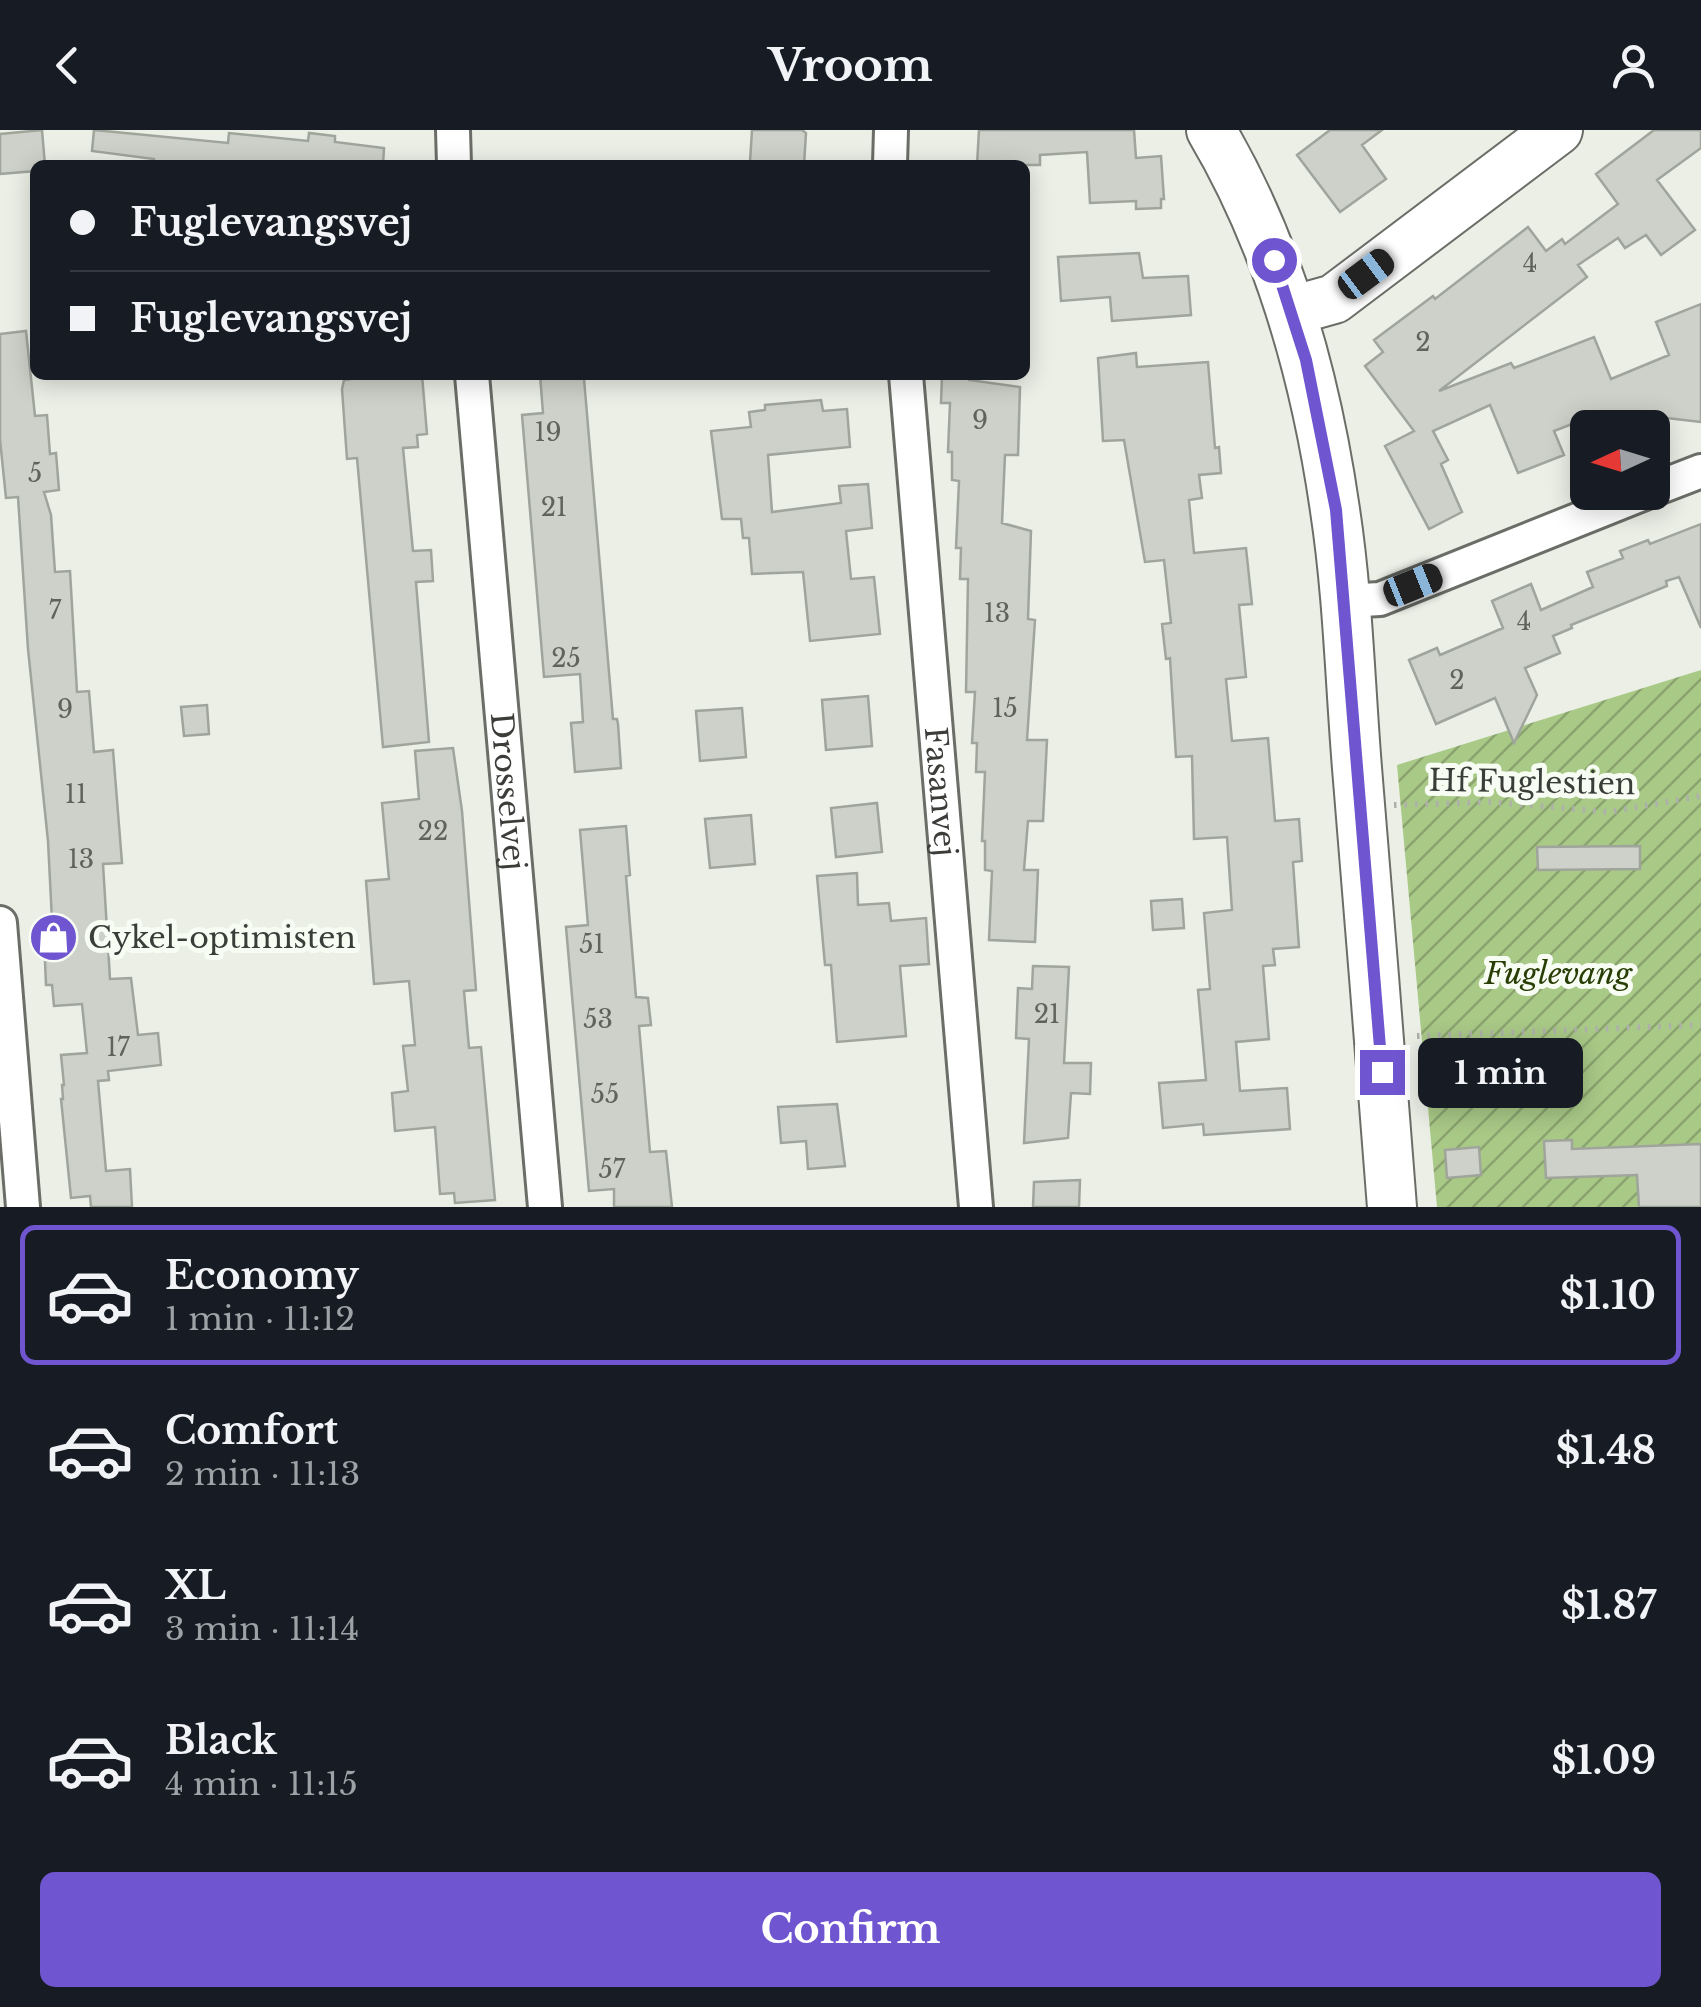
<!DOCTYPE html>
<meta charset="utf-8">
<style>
:root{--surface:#171b24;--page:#242831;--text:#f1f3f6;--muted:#9ea1a6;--line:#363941;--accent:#6f55cf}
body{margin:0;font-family:"Libre Baskerville",serif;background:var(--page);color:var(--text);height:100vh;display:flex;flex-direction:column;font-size:38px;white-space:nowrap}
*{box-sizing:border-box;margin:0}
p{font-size:32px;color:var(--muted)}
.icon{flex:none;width:55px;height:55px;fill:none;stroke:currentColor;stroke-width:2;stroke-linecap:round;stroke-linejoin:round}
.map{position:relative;height:1077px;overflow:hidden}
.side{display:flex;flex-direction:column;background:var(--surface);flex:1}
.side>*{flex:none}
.banner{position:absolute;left:30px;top:30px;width:1000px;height:220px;border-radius:15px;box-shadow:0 5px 25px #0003;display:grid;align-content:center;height:220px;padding:0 40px;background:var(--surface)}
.needle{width:65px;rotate:266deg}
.buttons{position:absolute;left:1570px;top:280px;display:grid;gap:20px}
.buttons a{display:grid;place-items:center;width:100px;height:100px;border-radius:15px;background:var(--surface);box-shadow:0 5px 25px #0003;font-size:50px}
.end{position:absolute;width:45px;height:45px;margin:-22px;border:12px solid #6f55cf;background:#fff;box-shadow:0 0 0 5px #fff}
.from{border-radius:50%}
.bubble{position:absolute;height:70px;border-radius:15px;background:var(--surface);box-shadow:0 5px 25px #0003;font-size:32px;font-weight:800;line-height:70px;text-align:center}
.car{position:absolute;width:30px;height:60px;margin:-30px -15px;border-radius:12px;box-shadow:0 0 8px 2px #0007;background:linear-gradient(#222 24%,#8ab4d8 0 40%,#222 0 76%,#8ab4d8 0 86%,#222 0)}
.banner b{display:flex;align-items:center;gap:35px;height:95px;font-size:38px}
.banner b+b{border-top:2px solid var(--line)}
.banner i{width:25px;height:25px;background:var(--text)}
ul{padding:18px 0 0;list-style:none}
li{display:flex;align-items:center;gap:30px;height:140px;margin:0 20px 15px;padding:0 20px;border:5px solid transparent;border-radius:15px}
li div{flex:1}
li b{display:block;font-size:38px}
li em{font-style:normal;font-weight:800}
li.current{border-color:var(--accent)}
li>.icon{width:90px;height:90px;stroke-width:1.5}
.cta{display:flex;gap:20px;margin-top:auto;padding:20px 40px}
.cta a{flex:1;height:115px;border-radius:15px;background:var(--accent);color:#fff;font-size:40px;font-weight:800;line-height:115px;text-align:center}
header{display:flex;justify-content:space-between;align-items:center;height:130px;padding:0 40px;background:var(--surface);font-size:45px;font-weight:800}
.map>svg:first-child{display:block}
.garden{fill:url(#garden-furrows)}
.building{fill:#cdd1c9;stroke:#a0a59c;stroke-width:2.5}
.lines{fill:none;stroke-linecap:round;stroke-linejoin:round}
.street-casing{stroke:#6a6e67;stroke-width:38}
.secondary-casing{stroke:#6a6e67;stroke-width:52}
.path{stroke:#aeb1aa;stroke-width:6;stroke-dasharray:2.5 8;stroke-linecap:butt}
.street{stroke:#fff;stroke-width:32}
.secondary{stroke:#fff;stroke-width:48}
.route{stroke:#6f55cf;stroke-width:12}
.labels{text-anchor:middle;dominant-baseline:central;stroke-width:10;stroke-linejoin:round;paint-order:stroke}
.number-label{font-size:25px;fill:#60625d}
.street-label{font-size:30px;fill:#3b3d39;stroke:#f8fdf4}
.poi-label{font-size:30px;fill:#3b3d39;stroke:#f8fdf4;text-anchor:start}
.park-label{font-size:30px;font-style:italic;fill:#283e05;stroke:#f8fdf4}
</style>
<header><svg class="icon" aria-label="back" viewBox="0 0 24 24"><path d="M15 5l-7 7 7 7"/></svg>Vroom<svg class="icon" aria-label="person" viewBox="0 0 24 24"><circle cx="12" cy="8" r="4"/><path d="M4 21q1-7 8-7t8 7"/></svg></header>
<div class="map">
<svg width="1701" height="1077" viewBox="0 0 1701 1077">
<defs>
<pattern id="garden-furrows" width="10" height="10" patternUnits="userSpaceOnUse" patternTransform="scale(2.5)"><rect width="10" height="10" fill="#a9c987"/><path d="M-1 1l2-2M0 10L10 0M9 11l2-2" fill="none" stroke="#8ba46f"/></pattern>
</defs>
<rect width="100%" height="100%" fill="#ebefe6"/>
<path class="garden" d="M1701,540v537h-264l-40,-442z"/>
<path class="building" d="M42,0l3,35h-10v6l-35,3v-40z
M94,0l134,13 1,-10 79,8 1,-8 26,3v6l49,6 -1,17h-229v-6l-62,-8z
M752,0h50l4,3 -2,32 -54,-3z
M979,0h155l2,28 25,-2 3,43h-3v9l-25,1v-8l-46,2 -3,-51 -47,3v10h-63z
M1330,0h52l-20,15 24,34 -46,33 -43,-57z
M1654,0h47v18l-44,32 38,50 -34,25 -15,-20 -21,13 -7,-10 -40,27 9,12 -148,114 72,-28 3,5 80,-31 17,42 58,-24 -13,-33 45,-18v118l-43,-5 4,11h-47l-5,-15 -6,2 -1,-3 -49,19 10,24 -46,18 -28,-68 -57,26 15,29 -7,4 21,48 -33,17 -44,-83 29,-15 -49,-65 18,-14 -9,-12 59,-44 2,3 93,-72 18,24 16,-12 3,5 53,-40 -22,-30z
M1139,123l4,25 45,-2 3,39 -79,6 -2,-24 -49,4 -3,-44z
M26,201l9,85 12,-1 3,39 6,-1 3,37 -15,2 7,23 4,57 15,-1 7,121 12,-1 5,61 19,-2 9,113 -19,1 7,115 21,-1 7,57 20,-2 3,32 -53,6 1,9 -11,1 8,90 24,-2 2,38h-41l-1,-11 -19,2 -10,-99h2l-1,-14h2l-3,-30 26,-2 -5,-49 -28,2 -2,-21h-6l-1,-24 9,-1 -6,-119 -20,-192 -10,-152 -12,1 -6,-58v-106z
M1136,223l1,14 71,-5 7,86 4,-1 2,26 -22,2 3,23 -13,2 5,53 52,-5 6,56 -13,1 7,72 -20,2 6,62 36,-3 7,83 24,-2 3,42 -9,1 6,85 -26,2 2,16 -12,1 6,73 -33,3 4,49 47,-3 3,41 -86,6 -1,-11 -40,4 -4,-45 47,-3 -8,-90 12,-1 -6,-76 28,-3 -5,-73 -33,2 -2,-83 -16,1 -6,-99 -4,1 -4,-35 9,-1 -7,-63 -19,2 -21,-122 -21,1 -5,-83z
M351,245h71l5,59 -10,1 1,12 -15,1 10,103 18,-1 2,31 -17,1 13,160 -46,5 -26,-289 -10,1 -5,-70 2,-9 7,-1z
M540,245h41l3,4 29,340h4l1,5 3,44 -46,4 -4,-49 12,-1 -3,-48 -36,3 -22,-262 21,-2z
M942,245h27v5l51,7 -2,68h-13l-3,68 29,8 -3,88 7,1 -8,120h20l-4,81h-15l-4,49h14l-3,72 -46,-2 3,-69 -7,-1v-29h-3l3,-69h-9l1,-29h-5l3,-51h-9l2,-113h-8l1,-31h-5l3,-67 -7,-1v-28h-4l2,-49h-9z
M821,270l2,11 24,-2 3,38 -82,8 4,57 69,-9 -2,-17 29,-2 4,44 -26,3 5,48 23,-2 6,57 -70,7 -7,-69 -51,2 -3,-36h-6l-2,-19h-19l-11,-88 40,-4 -2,-15 16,-2v-5z
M1701,394v104l-22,-51 -13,4 1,5 -96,39 1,3 -19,8 7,17 -35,15 12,27 -23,48 -19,-45 -59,26 -27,-64 28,-12 3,7 63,-27 -11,-27 39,-17 10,26 52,-23 -6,-15 36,-14 -3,-7 28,-11 2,4z
M868,566l4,50 -46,4 -4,-50z
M207,575l2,29 -25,2 -3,-29z
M742,578l4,49 -46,4 -4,-50z
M453,618l9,63 14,179 -12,1 5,57 12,-1 14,153 -40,3 -1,-10 -14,1 -5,-67 -40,4 -3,-38 16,-2 -5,-45 12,-1 -6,-64 -35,3 -8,-103 23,-2 -7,-76 37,-4 -4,-48z
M877,673l5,49 -46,5 -5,-49z
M751,685l4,49 -45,4 -5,-49z
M626,696l4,49 -4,1 10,121 12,1 3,27 -12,1 11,126 16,-1 6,56h-58v-18l-25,2 -23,-264 22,-2 -8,-95z
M1640,716v23l-102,1 -1,-23z
M857,743l1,32 31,-2 2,18 35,-3 3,46 -29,2 6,70 -69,6 -6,-77h-6l-8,-89z
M1182,769l2,29 -31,2 -2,-29z
M1033,836l36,1 -5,96h27l-1,31 -19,-1 -3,45 -44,5 5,-104 -13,-1 2,-50 14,1z
M837,974l8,62 -37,3 -2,-28 -25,2 -3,-36z
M1572,1010v9l129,-5v63h-62l-2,-32 -91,3 -2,-37z
M1479,1017l2,28 -34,3 -2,-28z
M1080,1050l-1,27h-46l1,-25z"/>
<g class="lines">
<defs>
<g id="street">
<path d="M453,0l1,35"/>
<path d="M890,35l1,-35"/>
<path id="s1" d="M472,245l73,832"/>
<path id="s2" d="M906,245l70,832"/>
<path d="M1652,360l49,-19"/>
<path d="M1344,471l36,-2 267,-107"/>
<path d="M0,793l23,284"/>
</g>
<path id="secondary" d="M1211,0c68,115 105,248 124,380 13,85 15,172 22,258 12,146 24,293 35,439
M1291,181l43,-12 224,-169"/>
</defs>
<use href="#street" class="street-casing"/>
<use href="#secondary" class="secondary-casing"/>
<path class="path" d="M1394,675l98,-3 117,10 92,-16
M1417,906l284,-11"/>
<use href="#street" class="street"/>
<use href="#secondary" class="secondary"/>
</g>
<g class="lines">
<path class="route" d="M1274,130l32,100 30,150 46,562"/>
</g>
<defs>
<symbol id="shop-disc" viewBox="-11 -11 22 22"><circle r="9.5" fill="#6f55cf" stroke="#f8fdf4"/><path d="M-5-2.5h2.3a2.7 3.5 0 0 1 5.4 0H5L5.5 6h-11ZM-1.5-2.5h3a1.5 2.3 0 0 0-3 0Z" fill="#fff"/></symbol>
</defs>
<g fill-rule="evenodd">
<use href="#shop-disc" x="26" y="780" width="55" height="55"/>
</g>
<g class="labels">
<g class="number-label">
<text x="1530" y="133">4</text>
<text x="1423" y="212">2</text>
<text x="980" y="290">9</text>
<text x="548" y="302">19</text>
<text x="35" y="343">5</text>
<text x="554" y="377">21</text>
<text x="55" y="480">7</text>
<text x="997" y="483">13</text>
<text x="1524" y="491">4</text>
<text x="566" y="528">25</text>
<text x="1457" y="550">2</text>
<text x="1005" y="578">15</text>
<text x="65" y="579">9</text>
<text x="76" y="664">11</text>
<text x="433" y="701">22</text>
<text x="81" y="729">13</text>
<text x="592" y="814">51</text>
<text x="1047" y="884">21</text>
<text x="598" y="889">53</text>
<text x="118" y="917">17</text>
<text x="605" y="964">55</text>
<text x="612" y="1039">57</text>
</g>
<g class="street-label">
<text transform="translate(1532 652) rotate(1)">Hf Fuglestien</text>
<text stroke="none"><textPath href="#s1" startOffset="418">Drosselvej</textPath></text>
<text stroke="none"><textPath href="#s2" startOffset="418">Fasanvej</textPath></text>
</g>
<g class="poi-label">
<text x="88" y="807">Cykel-optimisten</text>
</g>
<g class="park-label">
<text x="1558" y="843">Fuglevang</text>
</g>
</g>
</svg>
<div class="buttons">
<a><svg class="needle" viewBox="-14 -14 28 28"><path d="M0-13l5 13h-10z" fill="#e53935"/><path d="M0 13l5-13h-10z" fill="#9ea1a6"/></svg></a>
</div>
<i class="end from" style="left:1274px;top:130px"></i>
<i class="end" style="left:1382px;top:942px"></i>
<div class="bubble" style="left:1418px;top:908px;width:165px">1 min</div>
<i class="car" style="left:1366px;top:144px;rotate:53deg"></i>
<i class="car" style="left:1413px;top:455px;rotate:68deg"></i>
<div class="banner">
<b><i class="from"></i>Fuglevangsvej</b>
<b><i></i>Fuglevangsvej</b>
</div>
</div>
<section class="side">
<ul>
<li class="current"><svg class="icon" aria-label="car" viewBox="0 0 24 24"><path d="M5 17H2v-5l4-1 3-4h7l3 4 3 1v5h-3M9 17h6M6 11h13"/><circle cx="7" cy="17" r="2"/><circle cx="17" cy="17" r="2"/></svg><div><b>Economy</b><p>1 min · 11:12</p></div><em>$1.10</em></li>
<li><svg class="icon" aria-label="car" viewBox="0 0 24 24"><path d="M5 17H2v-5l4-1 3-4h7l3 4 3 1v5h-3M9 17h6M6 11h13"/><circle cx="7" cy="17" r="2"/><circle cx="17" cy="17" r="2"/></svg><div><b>Comfort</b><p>2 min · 11:13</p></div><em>$1.48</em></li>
<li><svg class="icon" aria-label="car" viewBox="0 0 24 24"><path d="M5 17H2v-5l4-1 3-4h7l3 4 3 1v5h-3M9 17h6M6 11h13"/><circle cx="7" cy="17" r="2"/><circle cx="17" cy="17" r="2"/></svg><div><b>XL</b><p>3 min · 11:14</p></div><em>$1.87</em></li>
<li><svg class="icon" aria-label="car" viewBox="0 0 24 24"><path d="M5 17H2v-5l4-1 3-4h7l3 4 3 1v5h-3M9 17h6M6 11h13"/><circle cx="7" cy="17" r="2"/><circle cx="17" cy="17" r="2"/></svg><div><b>Black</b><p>4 min · 11:15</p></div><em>$1.09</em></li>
</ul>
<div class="cta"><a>Confirm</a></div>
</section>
